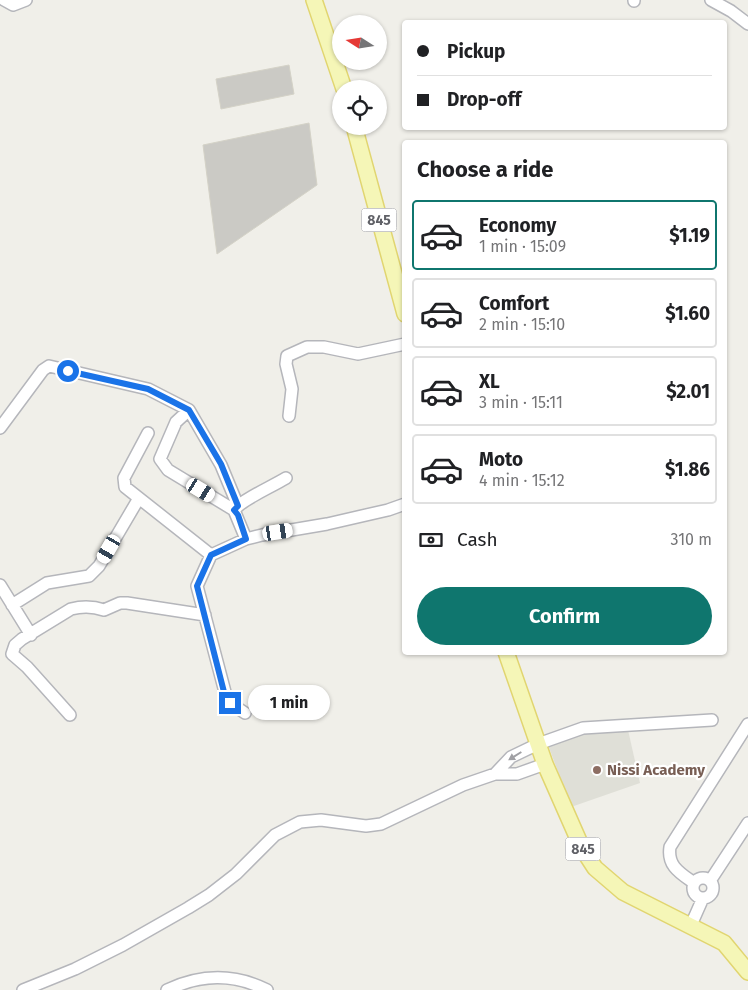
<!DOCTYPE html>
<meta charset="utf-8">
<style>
:root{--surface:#fff;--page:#f6f6f6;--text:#202124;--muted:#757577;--line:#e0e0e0;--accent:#0f766e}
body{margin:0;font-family:"Fira Sans",sans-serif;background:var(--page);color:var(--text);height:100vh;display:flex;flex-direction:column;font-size:19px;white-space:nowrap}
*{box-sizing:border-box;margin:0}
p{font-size:16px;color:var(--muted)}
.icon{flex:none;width:28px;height:28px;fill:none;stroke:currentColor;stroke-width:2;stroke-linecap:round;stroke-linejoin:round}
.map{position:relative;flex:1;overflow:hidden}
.side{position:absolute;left:402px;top:140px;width:325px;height:515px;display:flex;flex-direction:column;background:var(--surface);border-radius:5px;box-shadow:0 1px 4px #0004}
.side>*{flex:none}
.top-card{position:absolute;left:402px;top:20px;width:325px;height:110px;border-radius:5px;box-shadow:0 1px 4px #0004;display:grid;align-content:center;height:110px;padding:0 15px;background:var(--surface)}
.needle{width:32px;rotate:282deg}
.tools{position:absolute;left:332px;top:15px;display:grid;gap:10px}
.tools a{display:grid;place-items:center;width:55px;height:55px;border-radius:50%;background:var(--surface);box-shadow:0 1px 4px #0004;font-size:25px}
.end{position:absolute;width:22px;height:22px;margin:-11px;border:6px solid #1a73e8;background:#fff;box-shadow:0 0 0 2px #fff}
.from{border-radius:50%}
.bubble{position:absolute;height:35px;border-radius:18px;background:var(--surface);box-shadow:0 1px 4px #0004;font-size:16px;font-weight:700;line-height:35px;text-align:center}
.car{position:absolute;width:15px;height:30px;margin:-15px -8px;border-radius:6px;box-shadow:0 0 4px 1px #0007;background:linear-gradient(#fff 24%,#345 0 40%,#fff 0 76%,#345 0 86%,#fff 0)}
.top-card b{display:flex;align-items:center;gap:18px;height:48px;font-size:19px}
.top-card b+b{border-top:1px solid var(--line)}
.top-card i{width:12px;height:12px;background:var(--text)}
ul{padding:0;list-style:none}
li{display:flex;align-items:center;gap:15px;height:70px;margin:0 10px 8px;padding:0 5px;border:2px solid var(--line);border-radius:5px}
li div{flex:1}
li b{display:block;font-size:19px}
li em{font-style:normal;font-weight:700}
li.selected{border-color:var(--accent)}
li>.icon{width:45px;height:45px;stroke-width:1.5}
h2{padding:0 15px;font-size:22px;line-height:60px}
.pay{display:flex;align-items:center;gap:12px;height:55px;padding:0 15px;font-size:19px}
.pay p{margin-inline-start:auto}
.button{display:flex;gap:10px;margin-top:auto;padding:10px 15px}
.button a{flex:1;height:58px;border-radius:30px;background:var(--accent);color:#fff;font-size:20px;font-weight:700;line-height:58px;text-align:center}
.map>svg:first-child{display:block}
.education{fill:#dfdfd7}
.building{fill:#cbcac5;stroke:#d4d2c7}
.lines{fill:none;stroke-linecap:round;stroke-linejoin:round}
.minor-casing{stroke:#b5b6bb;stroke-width:14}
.major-casing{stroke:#e1d570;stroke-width:18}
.minor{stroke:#fff;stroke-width:11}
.major{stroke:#f5f6b7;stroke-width:15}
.oneway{fill:#a0a0a4}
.route{stroke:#1a73e8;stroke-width:6}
.education-dot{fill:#8d6e63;stroke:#fff;stroke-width:2}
.labels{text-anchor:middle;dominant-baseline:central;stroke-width:4.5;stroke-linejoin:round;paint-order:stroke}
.shield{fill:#fff;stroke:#909095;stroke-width:1}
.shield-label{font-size:14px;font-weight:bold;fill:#606167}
.education-label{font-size:15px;font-weight:bold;fill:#785e54;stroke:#fff;text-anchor:start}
</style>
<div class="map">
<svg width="748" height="990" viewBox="0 0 748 990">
<rect width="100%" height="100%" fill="#f0efe9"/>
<path class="education" d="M587,728l41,2 12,53 -69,24 -24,-65z"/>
<path class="building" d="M289,65l5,29 -73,15 -5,-30z
M309,123l8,62 -100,69 -14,-109z"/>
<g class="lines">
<defs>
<path id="minor" d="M4,0l9,5 13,-5
M711,0l20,11 17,13
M634,1v-1
M189,410l-13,12 -16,37 8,11 66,40 12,29
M289,416l3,-27 -6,-25 1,-8 20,-9h17l34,7 47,-10
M0,428l43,-58 6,-4 99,23 41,21 32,55 17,41 -4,4
M148,433l-24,45 1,9 86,68
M238,506c12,-10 33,-19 48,-28
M0,585l31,50
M12,605l35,-22 42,-7 10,-10 40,-68
M245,713l-15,-10 -5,-11 -28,-106 14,-31 35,-16 16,-4 65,-11 61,-14 17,-6
M70,715l-43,-48 -15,-13 3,-9 7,-6 49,-30c12,-3 21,-3 33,1l16,-7h7l78,12
M495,774l16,-17 27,-13 45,-16 129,-8
M693 888a10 10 0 1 1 20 0a10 10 0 1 1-20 0Z
M710,881l38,-58
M694,883c-14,-10 -27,-17 -24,-36l78,-123
M691,925l12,-27
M23,990l52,-21 48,-24 65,-37 21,-13 27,-21 39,-39 25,-13 21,-2 45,6 15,-2 82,-39 32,-11h22l28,-10
M167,990c34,-16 66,-17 100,0"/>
<path id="major" d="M314,0l30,89
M354,126l51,188
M506,652l39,112 37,84 13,20 28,24 101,51 24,29"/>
</defs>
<use href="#minor" class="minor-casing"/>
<use href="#major" class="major-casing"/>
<use href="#minor" class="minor"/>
<use href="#major" class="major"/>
</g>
<defs><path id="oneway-solid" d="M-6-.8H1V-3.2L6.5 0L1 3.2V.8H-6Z" transform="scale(1.25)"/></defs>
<use class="oneway" href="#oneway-solid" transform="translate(515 756) rotate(148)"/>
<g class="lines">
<path class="route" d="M68,371l80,18 41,21 32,54 17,42 -4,4 4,5 8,24 -35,16 -14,31 27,106 6,11"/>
</g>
<circle class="education-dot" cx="597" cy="770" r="5"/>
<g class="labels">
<g class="shield">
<rect x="361.5" y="208.5" width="35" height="23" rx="4"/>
<rect x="565.5" y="837.5" width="35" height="23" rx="4"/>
</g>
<g class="shield-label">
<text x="379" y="220">845</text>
<text x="583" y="849">845</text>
</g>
<g class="education-label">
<text x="607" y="770">Nissi Academy</text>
</g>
</g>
</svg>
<div class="tools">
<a><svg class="needle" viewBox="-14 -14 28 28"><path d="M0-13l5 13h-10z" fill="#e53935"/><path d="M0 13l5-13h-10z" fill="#757577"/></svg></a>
<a><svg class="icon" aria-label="locate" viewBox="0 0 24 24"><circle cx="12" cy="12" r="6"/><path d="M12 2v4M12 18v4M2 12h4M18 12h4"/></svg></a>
</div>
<i class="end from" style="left:68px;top:371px"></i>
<i class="end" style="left:230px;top:703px"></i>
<div class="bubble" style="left:248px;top:685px;width:82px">1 min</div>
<i class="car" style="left:201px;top:490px;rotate:121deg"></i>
<i class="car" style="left:278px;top:532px;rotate:81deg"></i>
<i class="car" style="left:109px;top:549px;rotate:210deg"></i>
<div class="top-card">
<b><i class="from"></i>Pickup</b>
<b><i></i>Drop-off</b>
</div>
<section class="side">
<h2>Choose a ride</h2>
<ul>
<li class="selected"><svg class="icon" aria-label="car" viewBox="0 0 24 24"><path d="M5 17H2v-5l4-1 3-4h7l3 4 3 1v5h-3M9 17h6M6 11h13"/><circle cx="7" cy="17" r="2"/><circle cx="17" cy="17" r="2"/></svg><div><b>Economy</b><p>1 min · 15:09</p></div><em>$1.19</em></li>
<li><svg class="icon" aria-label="car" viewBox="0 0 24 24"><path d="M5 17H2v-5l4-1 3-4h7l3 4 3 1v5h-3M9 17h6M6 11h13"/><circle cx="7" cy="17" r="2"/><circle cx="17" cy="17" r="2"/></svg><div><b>Comfort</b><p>2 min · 15:10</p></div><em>$1.60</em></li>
<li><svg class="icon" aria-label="car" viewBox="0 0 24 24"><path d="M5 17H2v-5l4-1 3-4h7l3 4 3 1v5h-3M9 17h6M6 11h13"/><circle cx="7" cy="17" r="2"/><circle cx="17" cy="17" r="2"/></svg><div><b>XL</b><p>3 min · 15:11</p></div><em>$2.01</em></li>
<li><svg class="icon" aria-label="car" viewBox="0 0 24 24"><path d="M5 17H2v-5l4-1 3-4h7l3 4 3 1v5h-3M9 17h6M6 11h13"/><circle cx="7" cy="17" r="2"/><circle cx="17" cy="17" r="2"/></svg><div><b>Moto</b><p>4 min · 15:12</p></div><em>$1.86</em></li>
</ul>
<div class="pay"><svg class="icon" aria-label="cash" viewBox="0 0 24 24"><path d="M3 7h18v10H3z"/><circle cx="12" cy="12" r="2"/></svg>Cash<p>310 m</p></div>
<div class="button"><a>Confirm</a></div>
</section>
</div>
